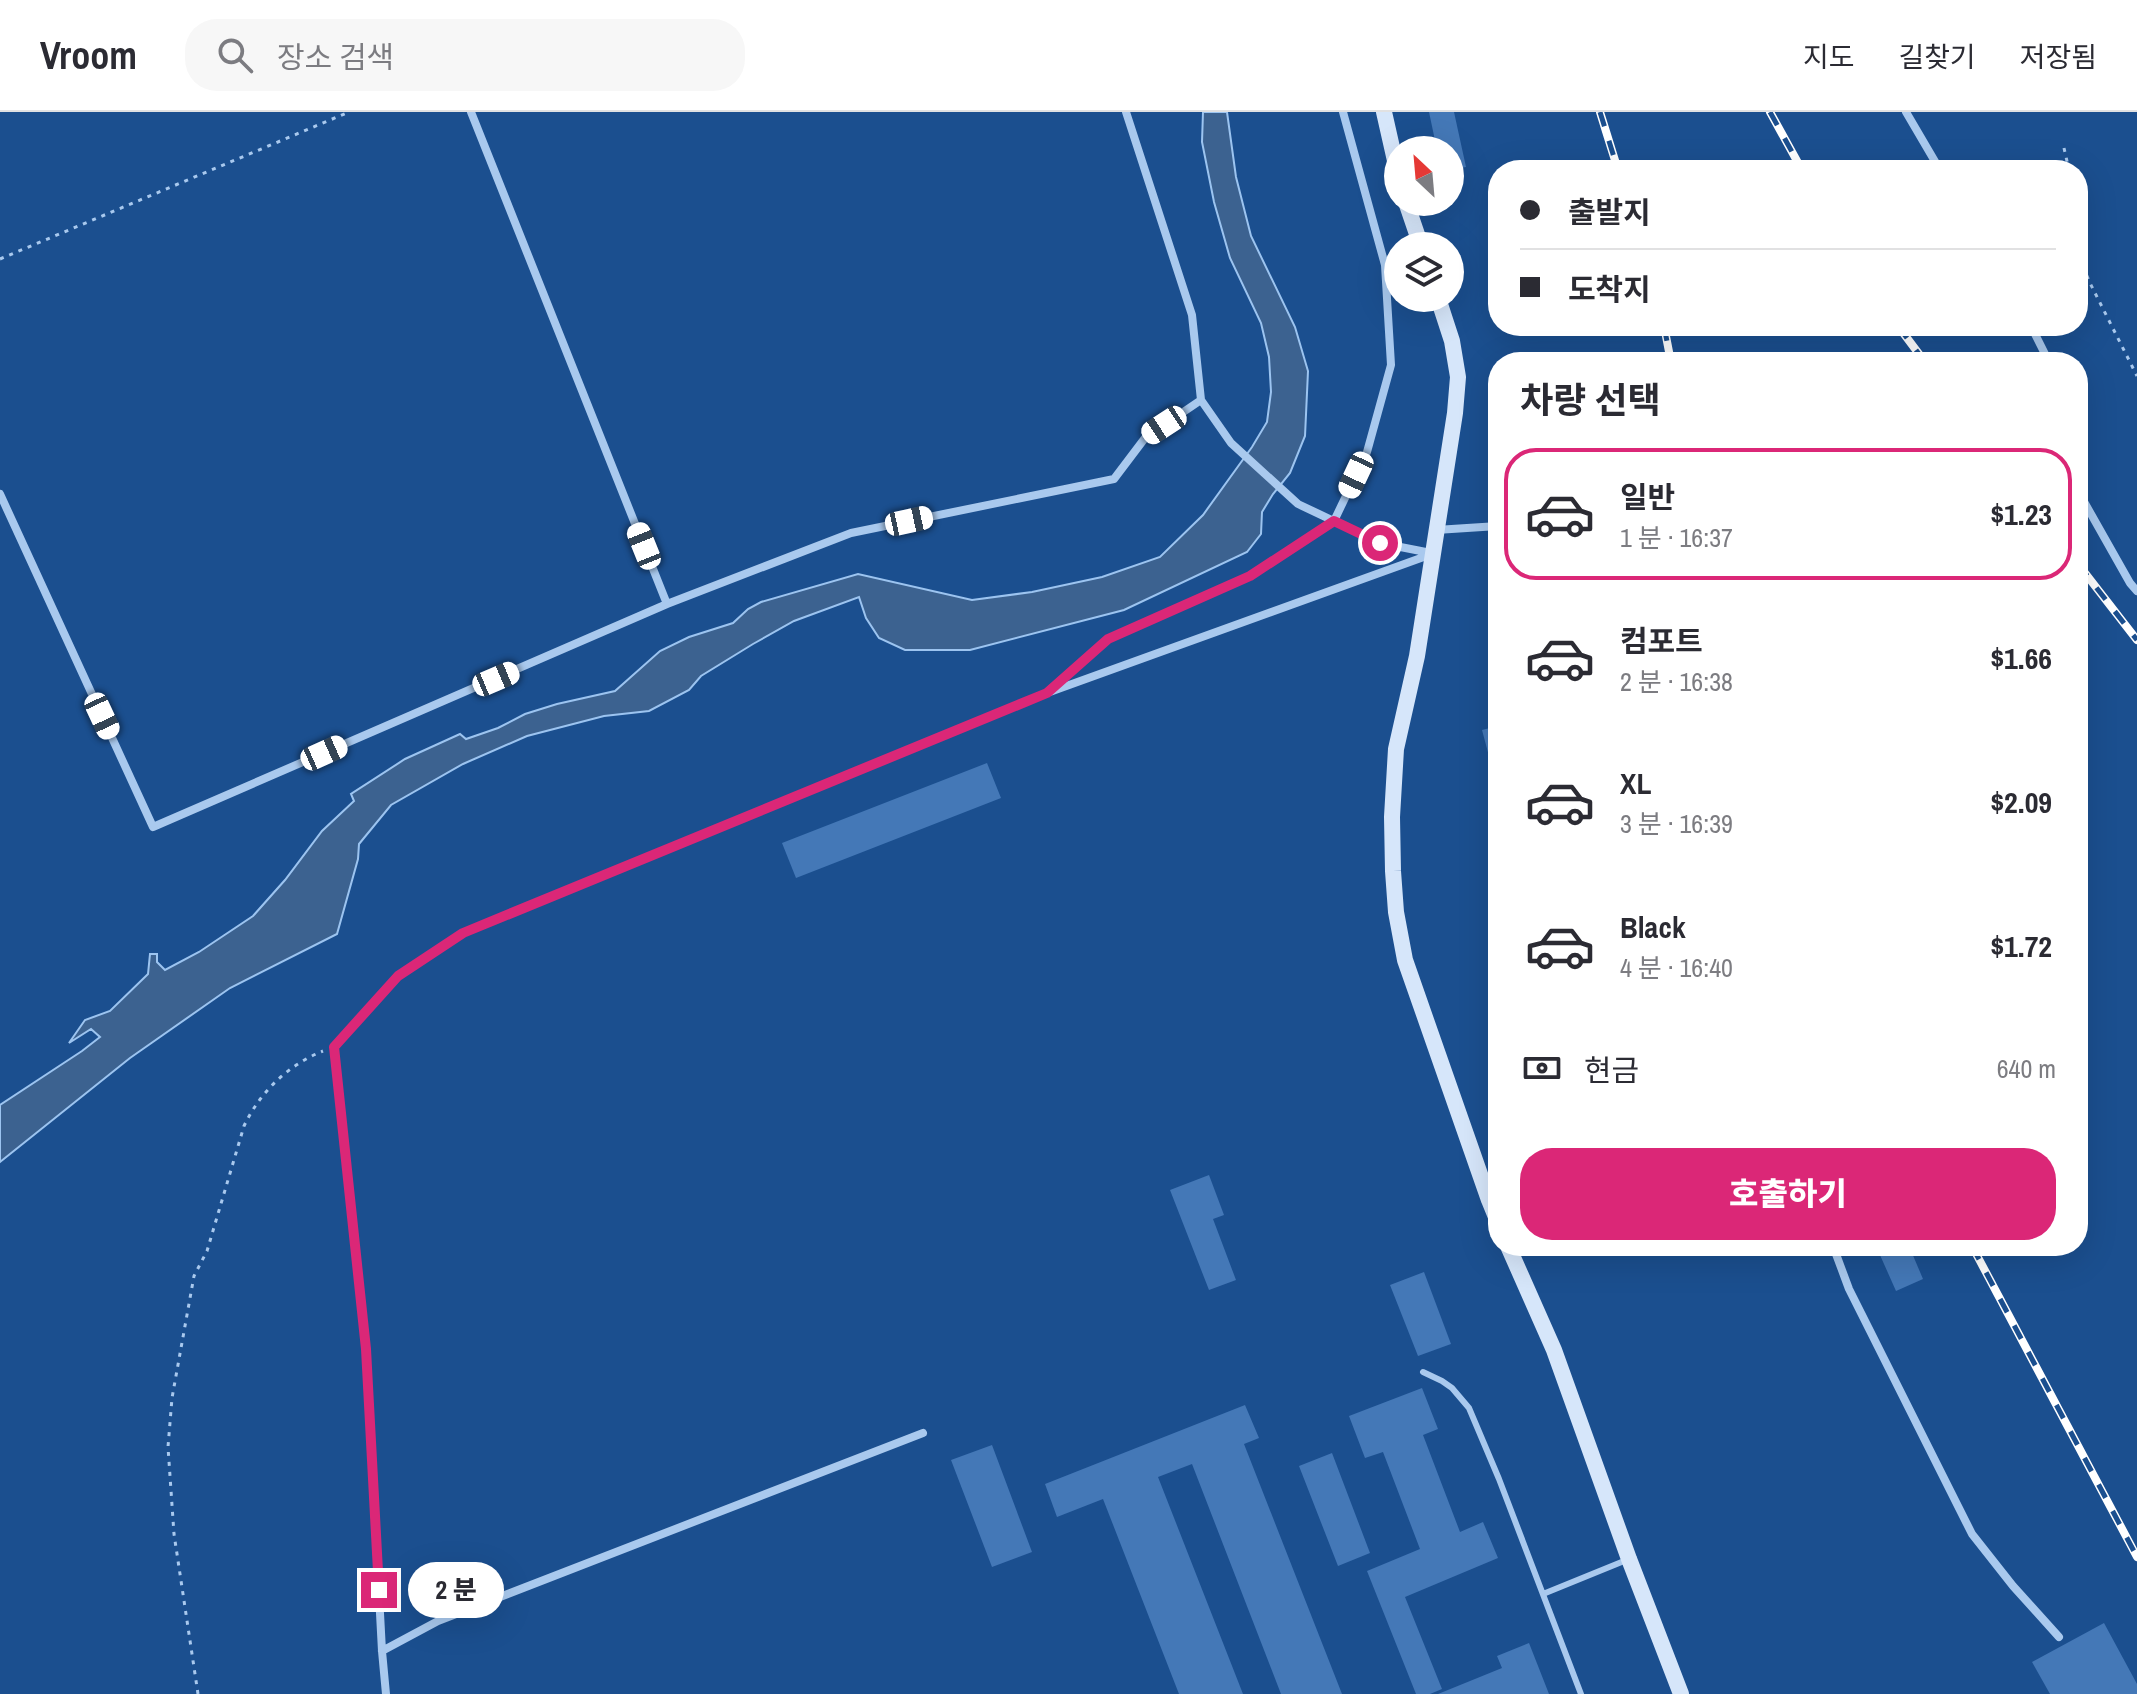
<!DOCTYPE html>
<html lang="ko">
<meta charset="utf-8">
<style>
:root{--surface:#fff;--page:#f7f7f7;--text:#2b2b33;--muted:#7c7c81;--line:#e1e1e2;--accent:#db2777}
body{margin:0;font-family:"Archivo Narrow","Noto Sans KR",sans-serif;background:var(--page);color:var(--text);height:100vh;display:flex;flex-direction:column;font-size:30px;white-space:nowrap}
*{box-sizing:border-box;margin:0}
p{font-size:26px;color:var(--muted)}
.icon{flex:none;width:44px;height:44px;fill:none;stroke:currentColor;stroke-width:2;stroke-linecap:round;stroke-linejoin:round}
.map{position:relative;flex:1;overflow:hidden}
.drawer{position:absolute;left:1488px;top:240px;width:600px;height:904px;display:flex;flex-direction:column;background:var(--surface);border-radius:32px;box-shadow:0 8px 32px #0002}
.drawer>*{flex:none}
.hud{position:absolute;left:1488px;top:48px;width:600px;height:176px;border-radius:32px;box-shadow:0 8px 32px #0002;display:grid;align-content:center;height:176px;padding:0 32px;background:var(--surface)}
.needle{width:52px;rotate:334deg}
.fabs{position:absolute;left:1384px;top:24px;display:grid;gap:16px}
.fabs a{display:grid;place-items:center;width:80px;height:80px;border-radius:50%;background:var(--surface);box-shadow:0 8px 32px #0002;font-size:40px}
.end{position:absolute;width:36px;height:36px;margin:-18px;border:10px solid #db2777;background:#fff;box-shadow:0 0 0 4px #fff}
.from{border-radius:50%}
.bubble{position:absolute;height:56px;border-radius:28px;background:var(--surface);box-shadow:0 8px 32px #0002;font-size:26px;font-weight:800;line-height:56px;text-align:center}
.car{position:absolute;width:24px;height:48px;margin:-24px -12px;border-radius:10px;box-shadow:0 0 6px 2px #0007;background:linear-gradient(#fff 24%,#345 0 40%,#fff 0 76%,#345 0 86%,#fff 0)}
.hud b{display:flex;align-items:center;gap:28px;height:76px;font-size:30px}
.hud b+b{border-top:2px solid var(--line)}
.hud i{width:20px;height:20px;background:var(--text)}
ul{padding:0;list-style:none}
li{display:flex;align-items:center;gap:24px;height:132px;margin:0 16px 12px;padding:0 16px;border:4px solid transparent;border-radius:32px}
li div{flex:1}
li b{display:block;font-size:30px}
li em{font-style:normal;font-weight:800}
li.current{border-color:var(--accent)}
li>.icon{width:72px;height:72px;stroke-width:1.5}
h2{padding:0 32px;font-size:36px;line-height:96px}
.pay{display:flex;align-items:center;gap:20px;height:88px;padding:0 32px;font-size:30px}
.pay p{margin-inline-start:auto}
.primary-button{display:flex;gap:16px;margin-top:auto;padding:16px 32px}
.primary-button a{flex:1;height:92px;border-radius:32px;background:var(--accent);color:#fff;font-size:32px;font-weight:800;line-height:92px;text-align:center}
header{display:flex;align-items:center;gap:48px;box-sizing:border-box;height:112px;padding:0 40px;background:var(--surface);border-bottom:2px solid var(--line)}
header strong{font-size:38px}
nav{display:flex;gap:44px;margin-inline-start:auto;font-size:28px}
.search{width:560px;height:72px;background:var(--page);display:flex;align-items:center;gap:20px;box-sizing:border-box;padding:0 28px;border-radius:32px;color:var(--muted);font-size:30px}
.map>svg:first-child{display:block}
.water{fill:#3c6290;stroke:#9cc4f0;stroke-width:2}
.building{fill:#4478b7}
.lines{fill:none;stroke-linecap:round;stroke-linejoin:round}
.path{stroke:#a9c9ee;stroke-width:3;stroke-dasharray:4 6;stroke-linecap:butt}
.lane{stroke:#a9c9ee;stroke-width:6}
.street{stroke:#a9c9ee;stroke-width:8}
.secondary{stroke:#d6e6fa;stroke-width:16}
.rail-casing{stroke:#fff;stroke-width:8}
.rail{stroke:#1b4f8f;stroke-width:5;stroke-dasharray:15;stroke-linecap:butt}
.route{stroke:#db2777;stroke-width:10}
</style>
<header>
<strong>Vroom</strong>
<div class="search"><svg class="icon" aria-label="search" viewBox="0 0 24 24"><circle cx="10" cy="10" r="6"/><path d="M15 15l6 6"/></svg>장소 검색</div>
<nav><a>지도</a><a>길찾기</a><a>저장됨</a></nav>
</header>
<div class="map">
<svg width="2137" height="1582" viewBox="0 0 2137 1582">
<rect width="100%" height="100%" fill="#1b4f8f"/>
<path class="water" d="M1203,0h24l9,65 15,59 44,91 13,44 -3,65 -15,37 -17,21 -11,18 -1,22 -14,18 -123,58 -154,40h-65l-26,-12 -13,-20 -7,-21 -65,24 -41,23 -52,32 -12,14 -40,21 -45,5 -77,20 -64,28 -72,41 -32,39 -1,15 -21,75 -107,54 -100,70 -130,104v-57l82,-54 18,-14 -9,-8 -22,14 16,-23 25,-9 38,-37 2,-20h7v8l8,8 34,-18 54,-36 32,-36 37,-49 32,-30 -3,-7 54,-35 55,-25 6,5 32,-11 27,-14 32,-10 58,-13 45,-40 29,-14 44,-14 15,-14 13,-7 97,-28 114,26 60,-8 70,-15 58,-20 43,-42 49,-68 15,-25 4,-30 -2,-35 -8,-34 -31,-65 -16,-56 -12,-60z"/>
<path class="building" d="M1429,0h25l12,55 -16,3v-20h-13z
M1498,614v44l-5,1 -11,-41z
M987,651l14,35 -205,80 -14,-35z
M1209,1063l15,40 -11,4 23,61 -27,10 -39,-100z
M1876,1134h33l14,33 -27,12z
M1424,1160l27,72 -33,12 -28,-71z
M1422,1276l16,41 -15,6 37,97 23,-10 15,36 -93,39 37,92 -12,5h-14l-49,-123 53,-22 -37,-97 -18,6 -16,-42z
M1245,1293l14,33 -15,6 98,250h-61l-89,-230 -34,13 85,217h-64l-76,-195 -46,18 -12,-33z
M992,1333l40,107 -40,15 -41,-107z
M1332,1341l38,100 -32,13 -39,-100z
M2104,1511l33,61v10h-87l-18,-32z
M1529,1531l20,51h-111l64,-26 -5,-12z"/>
<g class="lines">
<path class="path" d="M2064,36l5,22
M2078,135l2,13 10,23 47,93
M0,147l349,-147
M198,1582l-24,-160 -6,-87 4,-49 22,-122 13,-25 37,-125c16,-34 44,-61 79,-75"/>
<path class="lane" d="M1423,1260l19,9 10,7 17,20 30,71 82,215
M1543,1482l86,-35"/>
<path class="street" d="M471,0l196,492
M1126,0l66,203 9,85 30,43 67,61 82,39 51,10
M1906,0l34,58
M2031,214l18,36
M2078,379l52,92 7,8
M0,382l153,333 514,-223 184,-71 263,-54 31,-41 56,-38
M1436,418l62,-4
M1050,578l58,-51 142,-63 84,-55 33,-69 24,-87 -6,-100 -42,-153
M1833,1134l16,43 123,245 41,52 46,51
M382,1539l56,-30 485,-188
M386,1582l-4,-43 -16,-302 -32,-302 64,-71 65,-43 584,-240 385,-139"/>
<path class="secondary" d="M1384,0l14,62
M1406,90l15,44
M1438,186l14,43 6,36 -3,36 -38,243 -21,93 -4,68 1,54 3,41 9,48 84,240 9,22
M1508,1134l46,104 75,209 52,135"/>
<defs>
<path id="rail" d="M1600,0l18,58
M1770,0l32,58
M1664,214l7,36
M1898,214l27,36
M2078,452l59,76
M1972,1134l165,311"/>
</defs>
<use href="#rail" class="rail-casing"/>
<use href="#rail" class="rail"/>
</g>
<g class="lines">
<path class="route" d="M379,1478l-13,-241 -32,-302 64,-71 65,-43 584,-240 61,-54 142,-63 84,-55 46,22"/>
</g>
</svg>
<div class="fabs">
<a><svg class="needle" viewBox="-14 -14 28 28"><path d="M0-13l5 13h-10z" fill="#e53935"/><path d="M0 13l5-13h-10z" fill="#7c7c81"/></svg></a>
<a><svg class="icon" aria-label="layers" viewBox="0 0 24 24"><path d="M12 4l9 5-9 5-9-5zM3 14l9 5 9-5"/></svg></a>
</div>
<i class="end from" style="left:1380px;top:431px"></i>
<i class="end" style="left:379px;top:1478px"></i>
<div class="bubble" style="left:408px;top:1450px;width:96px">2 분</div>
<i class="car" style="left:1164px;top:313px;rotate:237deg"></i>
<i class="car" style="left:1356px;top:363px;rotate:205deg"></i>
<i class="car" style="left:909px;top:409px;rotate:78deg"></i>
<i class="car" style="left:644px;top:434px;rotate:338deg"></i>
<i class="car" style="left:496px;top:567px;rotate:67deg"></i>
<i class="car" style="left:102px;top:604px;rotate:155deg"></i>
<i class="car" style="left:324px;top:641px;rotate:66deg"></i>
<div class="hud">
<b><i class="from"></i>출발지</b>
<b><i></i>도착지</b>
</div>
<section class="drawer">
<h2>차량 선택</h2>
<ul>
<li class="current"><svg class="icon" aria-label="car" viewBox="0 0 24 24"><path d="M5 17H2v-5l4-1 3-4h7l3 4 3 1v5h-3M9 17h6M6 11h13"/><circle cx="7" cy="17" r="2"/><circle cx="17" cy="17" r="2"/></svg><div><b>일반</b><p>1 분 · 16:37</p></div><em>$1.23</em></li>
<li><svg class="icon" aria-label="car" viewBox="0 0 24 24"><path d="M5 17H2v-5l4-1 3-4h7l3 4 3 1v5h-3M9 17h6M6 11h13"/><circle cx="7" cy="17" r="2"/><circle cx="17" cy="17" r="2"/></svg><div><b>컴포트</b><p>2 분 · 16:38</p></div><em>$1.66</em></li>
<li><svg class="icon" aria-label="car" viewBox="0 0 24 24"><path d="M5 17H2v-5l4-1 3-4h7l3 4 3 1v5h-3M9 17h6M6 11h13"/><circle cx="7" cy="17" r="2"/><circle cx="17" cy="17" r="2"/></svg><div><b>XL</b><p>3 분 · 16:39</p></div><em>$2.09</em></li>
<li><svg class="icon" aria-label="car" viewBox="0 0 24 24"><path d="M5 17H2v-5l4-1 3-4h7l3 4 3 1v5h-3M9 17h6M6 11h13"/><circle cx="7" cy="17" r="2"/><circle cx="17" cy="17" r="2"/></svg><div><b>Black</b><p>4 분 · 16:40</p></div><em>$1.72</em></li>
</ul>
<div class="pay"><svg class="icon" aria-label="cash" viewBox="0 0 24 24"><path d="M3 7h18v10H3z"/><circle cx="12" cy="12" r="2"/></svg>현금<p>640 m</p></div>
<div class="primary-button"><a>호출하기</a></div>
</section>
</div>
